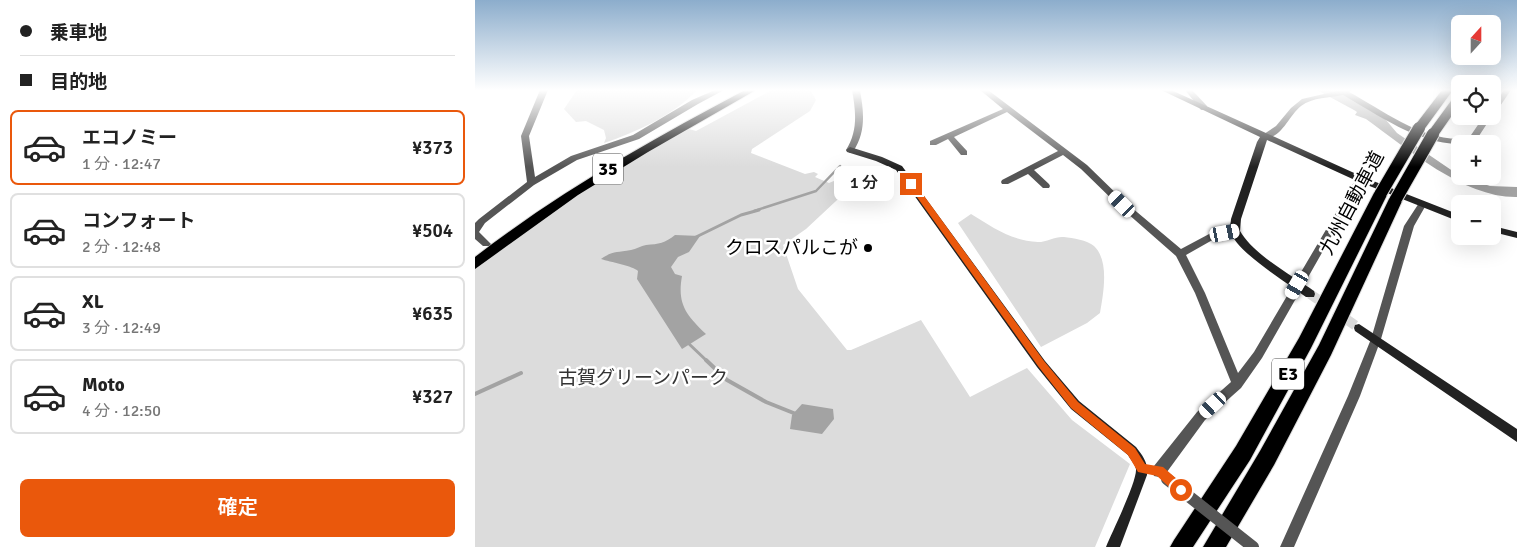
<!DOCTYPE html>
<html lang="ja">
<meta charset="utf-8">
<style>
:root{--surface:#fff;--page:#f2f2f2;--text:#222;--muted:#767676;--line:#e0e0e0;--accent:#ea580c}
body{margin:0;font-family:Signika,"Noto Sans JP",sans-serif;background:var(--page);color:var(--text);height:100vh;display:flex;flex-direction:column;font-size:19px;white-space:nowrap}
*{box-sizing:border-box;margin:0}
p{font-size:16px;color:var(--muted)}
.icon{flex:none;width:28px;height:28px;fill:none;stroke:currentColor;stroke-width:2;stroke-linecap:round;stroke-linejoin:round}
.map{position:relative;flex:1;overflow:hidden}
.drawer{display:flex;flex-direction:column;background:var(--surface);width:475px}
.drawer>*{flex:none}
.top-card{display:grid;align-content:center;height:110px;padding:0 20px;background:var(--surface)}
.needle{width:32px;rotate:21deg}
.tools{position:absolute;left:976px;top:15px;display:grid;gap:10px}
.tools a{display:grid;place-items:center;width:50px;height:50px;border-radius:8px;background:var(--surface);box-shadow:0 5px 20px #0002;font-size:25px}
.end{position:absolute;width:22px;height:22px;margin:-11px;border:6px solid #ea580c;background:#fff;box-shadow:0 0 0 2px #fff}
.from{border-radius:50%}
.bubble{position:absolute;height:35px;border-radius:8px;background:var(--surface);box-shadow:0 5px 20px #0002;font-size:16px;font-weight:600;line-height:35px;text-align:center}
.car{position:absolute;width:15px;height:30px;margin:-15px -8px;border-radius:6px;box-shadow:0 0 4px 1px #0007;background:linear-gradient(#fff 24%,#345 0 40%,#fff 0 76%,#345 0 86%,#fff 0)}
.top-card b{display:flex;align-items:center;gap:18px;height:48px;font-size:19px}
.top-card b+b{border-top:1px solid var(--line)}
.top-card i{width:12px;height:12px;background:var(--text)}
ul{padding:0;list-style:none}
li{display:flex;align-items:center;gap:15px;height:75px;margin:0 10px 8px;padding:0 10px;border:2px solid var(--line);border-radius:8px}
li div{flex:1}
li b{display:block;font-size:19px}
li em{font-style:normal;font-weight:600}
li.on{border-color:var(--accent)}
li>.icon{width:45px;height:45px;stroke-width:1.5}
.cta{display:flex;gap:10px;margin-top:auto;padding:10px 20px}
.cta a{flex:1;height:58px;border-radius:8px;background:var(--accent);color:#fff;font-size:20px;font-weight:600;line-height:58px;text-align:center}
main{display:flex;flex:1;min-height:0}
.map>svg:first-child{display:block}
.green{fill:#dcdcdc}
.water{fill:#a3a3a3}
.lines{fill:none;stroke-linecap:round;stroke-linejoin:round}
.stream-far2{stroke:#a3a3a3;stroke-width:2.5}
.stream-far1{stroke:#a3a3a3;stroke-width:3}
.stream{stroke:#a3a3a3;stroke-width:4}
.secondary-tunnel{stroke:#d9d9d9;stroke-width:10;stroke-dasharray:10 5;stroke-linecap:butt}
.primary-casing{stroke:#dbdbdb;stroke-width:2}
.highway-casing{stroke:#dbdbdb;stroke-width:2}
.street{fill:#555;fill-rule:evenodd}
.secondary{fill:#222;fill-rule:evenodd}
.primary{fill:#000;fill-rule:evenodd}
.highway{fill:#000;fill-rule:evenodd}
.highway-bridge-casing{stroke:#dbdbdb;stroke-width:14;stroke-linecap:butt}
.street-bridge{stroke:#555;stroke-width:12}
.highway-bridge{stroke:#000;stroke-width:12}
.route{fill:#ea580c}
.poi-dot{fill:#000;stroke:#fff;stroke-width:2}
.labels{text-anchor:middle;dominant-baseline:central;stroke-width:5;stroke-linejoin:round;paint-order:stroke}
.shield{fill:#fff;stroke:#4c4c4c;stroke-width:1}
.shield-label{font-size:18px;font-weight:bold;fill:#000}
.street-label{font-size:19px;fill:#000;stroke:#fff}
.poi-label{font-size:19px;fill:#000;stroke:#fff;text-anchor:end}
.park-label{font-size:19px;fill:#333;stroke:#fff}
</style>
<main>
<section class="drawer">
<div class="top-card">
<b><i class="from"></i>乗車地</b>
<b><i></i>目的地</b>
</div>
<ul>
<li class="on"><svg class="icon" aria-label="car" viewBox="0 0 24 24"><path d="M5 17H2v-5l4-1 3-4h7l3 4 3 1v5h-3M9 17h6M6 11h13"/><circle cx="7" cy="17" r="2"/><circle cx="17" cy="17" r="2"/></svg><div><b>エコノミー</b><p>1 分 · 12:47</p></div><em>¥373</em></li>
<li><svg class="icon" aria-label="car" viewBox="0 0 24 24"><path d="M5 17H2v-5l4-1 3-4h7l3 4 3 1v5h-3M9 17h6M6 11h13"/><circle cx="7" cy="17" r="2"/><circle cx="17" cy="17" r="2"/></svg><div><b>コンフォート</b><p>2 分 · 12:48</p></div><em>¥504</em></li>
<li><svg class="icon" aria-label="car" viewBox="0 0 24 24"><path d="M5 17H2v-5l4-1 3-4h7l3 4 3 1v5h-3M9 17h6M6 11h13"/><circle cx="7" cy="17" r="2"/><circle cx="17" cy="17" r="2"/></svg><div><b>XL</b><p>3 分 · 12:49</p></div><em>¥635</em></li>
<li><svg class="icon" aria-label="car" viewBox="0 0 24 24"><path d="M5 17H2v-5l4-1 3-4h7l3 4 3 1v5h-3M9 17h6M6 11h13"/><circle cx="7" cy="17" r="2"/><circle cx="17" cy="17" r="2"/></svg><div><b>Moto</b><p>4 分 · 12:50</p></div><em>¥327</em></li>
</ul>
<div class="cta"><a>確定</a></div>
</section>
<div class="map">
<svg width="1042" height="547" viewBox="0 0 1042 547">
<rect width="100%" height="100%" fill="#fff"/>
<path class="green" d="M102,90h120c-24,26 -61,42 -93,53l2,-5 -2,-8 -18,-9 -10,1 -12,-13z
M297,90h38l6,10 -6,11 -58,38 -1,4 54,21 9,-2 4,2 -3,3 14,6 36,-15 25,9v3l-39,7 -45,42 -23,16 15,44 49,61h4l70,-30 49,77 57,-29 45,52 58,44 -35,83h-620v-279l99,-76 115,-63 7,2z
M496,214c21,13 41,27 67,28 9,0 18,-6 26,-5 9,1 23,3 30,9 16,15 9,49 6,67l-13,10 -46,24 -83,-124z"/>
<path class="water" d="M842,90h18l29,15 22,15 11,13 63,43 30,10 27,1v10c-53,1 -109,-48 -151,-78l-11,-4 2,-3 -3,-2z
M200,235l25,1 -11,16 -11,5 -7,10 4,7 7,2c-5,28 4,39 24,58l-24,15 -45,-70 1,-8c-5,-5 -28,-9 -37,-12 13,-9 15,-6 30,-9 5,-1 10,-4 15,-5 13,-1 19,-2 29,-10z
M327,404l31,5 1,10 -12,15 -32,-5 2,-14z"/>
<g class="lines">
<path class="stream-far2" d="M279,211l62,-20 24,-25"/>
<path class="stream-far1" d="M221,237l45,-22 18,-5
M212,342l20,19"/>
<path class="stream" d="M231,360l21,20 39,22 30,12
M0,394l46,-21"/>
<path class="secondary-tunnel" d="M835,294l49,34"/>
<defs>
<path id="primary" d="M270,90h11l-108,62 -70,43 -103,74v-12c84,-65 176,-117 270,-167z"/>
<path id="highway" d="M967,90h11l-30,41h-8l-2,-3z
M985,93v11l-23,33h-8l-2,-3 2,-3 27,-37z
M906,189l5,1 2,3 -77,155 -61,112 -57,87h-23l4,-7 62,-94 63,-108 75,-145 2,-3z
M921,194l5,2 2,3 -72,156 -57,110 -48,82h-23l57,-96 59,-106 70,-146 2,-3z"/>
</defs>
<use href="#primary" class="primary-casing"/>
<use href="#highway" class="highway-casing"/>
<path class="street" d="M65,90h8l-19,46 6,41 36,-21 62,-21 59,-35 23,-10h9l-26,14 -59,35 -62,21 -43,25 -49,38 -6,9 12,12 -2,2h-6l-8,-7v-16l4,-4 48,-37 -6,-46z
M377,90h8c4,23 6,42 -7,62l-3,1 -4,-3c12,-19 10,-38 6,-60z
M505,90h8l99,75 38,37 56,47 30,-16 24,-5 3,1 2,2 -2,2 -22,5 -30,17 19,38 33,80 16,-21 103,-175 3,-1 4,3 -102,179 -21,30 -36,32 -41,56 -5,1 -5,-1 -1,-5 1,-5 43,-54 34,-30 -36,-89 -19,-37 -57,-50 -38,-37 -18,-14 -29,15 15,14 1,2 -1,2h-6l-15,-14 -20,10h-6l-1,-2 1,-2 56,-29 -51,-39 -53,25 13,14v4h-6l-13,-16 -12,6h-6v-4l73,-32z
M710,90h7l15,16v4h-6z
M866,90h10l-2,2c35,19 79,53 120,46l15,-22h8l-17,26c-46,10 -93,-25 -132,-47 -14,3 -30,2 -42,11 -13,10 -19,34 -39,32l-1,-2 15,-10 15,-18 11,-9z
M1029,90h7l-15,22h-3v-6z
M947,202l4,3 -12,21 -33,113 -21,57 -66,151h-14l68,-151 23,-57 33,-113 15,-23z"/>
<path class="secondary" d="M686,90h10l192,87 97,38v7l-103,-41 -90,-41 -26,79 -1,12c14,24 51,44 74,60l1,3 -1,3h-8c-18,-14 -70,-45 -76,-66 -1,-4 1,-8 1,-12l26,-77 3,-5z
M375,147l32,10 20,9 143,195 34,40 57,46c7,9 13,17 11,28l-27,72h-14c6,-15 31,-65 30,-78 -1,-5 -6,-10 -8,-14l-57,-46 -34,-42 -141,-197 -20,-9 -29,-9 -1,-2z
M1018,226l24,6v6l-24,-6z
M884,324l158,105v13l-162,-111 -1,-3 1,-3z"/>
<use href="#primary" class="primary"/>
<use href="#highway" class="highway"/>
<defs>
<path id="highway-bridge" d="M906,193l38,-65
M921,199l37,-65"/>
</defs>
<use href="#highway-bridge" class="highway-bridge-casing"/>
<path class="street-bridge" d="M692,479l86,68"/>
<use href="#highway-bridge" class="highway-bridge"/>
</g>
<linearGradient id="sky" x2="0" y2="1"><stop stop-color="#8cadcc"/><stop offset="0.54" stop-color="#fff"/><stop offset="1" stop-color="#fff" stop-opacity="0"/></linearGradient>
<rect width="1042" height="167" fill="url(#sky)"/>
<path class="route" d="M434,182h5l130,179 34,41 57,46 10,16 18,3 22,19 2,4 -2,4 -4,1 -4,-1 -20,-18 -19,-4 -10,-17 -57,-47 -33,-42 -129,-180z"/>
<circle class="poi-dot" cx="393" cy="248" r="5"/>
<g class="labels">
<g class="shield">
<rect x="118" y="153.5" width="30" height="31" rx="4"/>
<rect x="797" y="358.5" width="32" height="31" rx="4"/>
</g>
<g class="shield-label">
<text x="133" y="169">35</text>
<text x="813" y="374">E3</text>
</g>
<g class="street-label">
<text transform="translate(877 203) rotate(-62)">九州自動車道</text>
</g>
<g class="poi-label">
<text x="383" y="248">クロスパルこが</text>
</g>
<g class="park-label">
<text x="168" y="378">古賀グリーンパーク</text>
</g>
</g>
</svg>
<div class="tools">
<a><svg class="needle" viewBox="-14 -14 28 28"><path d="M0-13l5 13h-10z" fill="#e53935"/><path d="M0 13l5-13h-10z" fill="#767676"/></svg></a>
<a><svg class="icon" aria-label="locate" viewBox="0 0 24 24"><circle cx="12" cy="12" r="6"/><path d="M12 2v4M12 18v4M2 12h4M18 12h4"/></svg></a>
<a>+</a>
<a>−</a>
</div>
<i class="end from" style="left:706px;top:490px"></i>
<i class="end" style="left:436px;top:184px"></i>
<div class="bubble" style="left:359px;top:166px;width:60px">1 分</div>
<i class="car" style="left:647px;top:204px;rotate:315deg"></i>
<i class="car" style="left:750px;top:233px;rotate:79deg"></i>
<i class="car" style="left:822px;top:285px;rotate:210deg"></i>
<i class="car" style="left:738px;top:405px;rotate:227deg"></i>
</div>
</main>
